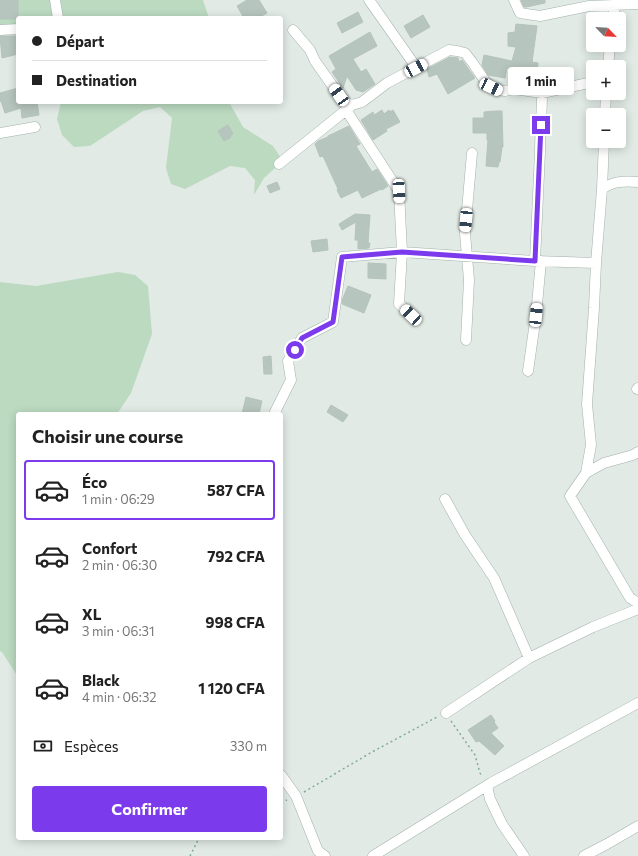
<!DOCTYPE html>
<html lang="fr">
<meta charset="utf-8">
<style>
:root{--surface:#fff;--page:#f6f6f6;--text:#222;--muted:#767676;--line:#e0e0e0;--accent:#7c3aed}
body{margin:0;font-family:Commissioner,sans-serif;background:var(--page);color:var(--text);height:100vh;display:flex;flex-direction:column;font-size:15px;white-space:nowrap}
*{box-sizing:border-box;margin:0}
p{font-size:13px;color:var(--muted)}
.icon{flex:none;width:22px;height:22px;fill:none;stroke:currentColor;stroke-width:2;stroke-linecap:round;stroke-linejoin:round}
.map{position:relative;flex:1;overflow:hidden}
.sheet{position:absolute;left:16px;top:412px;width:267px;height:428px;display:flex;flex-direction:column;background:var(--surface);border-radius:4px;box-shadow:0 2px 10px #0003}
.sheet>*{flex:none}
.top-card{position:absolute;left:16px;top:16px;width:267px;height:88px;border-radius:4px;box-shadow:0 2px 10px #0003;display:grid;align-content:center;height:88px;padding:0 16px;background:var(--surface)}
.needle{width:26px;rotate:115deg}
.controls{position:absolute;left:586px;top:12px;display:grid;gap:8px}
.controls a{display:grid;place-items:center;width:40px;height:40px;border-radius:4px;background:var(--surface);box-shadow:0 2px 10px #0003;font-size:20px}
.end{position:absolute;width:18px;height:18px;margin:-9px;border:5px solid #7c3aed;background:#fff;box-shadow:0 0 0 2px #fff}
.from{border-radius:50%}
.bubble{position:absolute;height:28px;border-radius:4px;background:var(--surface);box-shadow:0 2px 10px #0003;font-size:13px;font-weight:700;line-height:28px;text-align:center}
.car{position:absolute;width:12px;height:24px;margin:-12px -6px;border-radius:5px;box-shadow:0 0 3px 1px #0007;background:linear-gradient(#fff 24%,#345 0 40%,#fff 0 76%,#345 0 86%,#fff 0)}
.top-card b{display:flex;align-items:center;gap:14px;height:38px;font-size:15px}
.top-card b+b{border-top:1px solid var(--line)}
.top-card i{width:10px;height:10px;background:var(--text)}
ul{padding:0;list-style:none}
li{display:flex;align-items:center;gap:12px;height:60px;margin:0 8px 6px;padding:0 8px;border:2px solid transparent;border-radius:4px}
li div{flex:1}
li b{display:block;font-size:15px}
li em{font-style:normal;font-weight:700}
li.active{border-color:var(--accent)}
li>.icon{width:36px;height:36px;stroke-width:1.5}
h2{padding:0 16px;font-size:18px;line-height:48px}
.pay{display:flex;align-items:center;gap:10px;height:44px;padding:0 16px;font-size:15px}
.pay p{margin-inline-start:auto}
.button{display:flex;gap:8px;margin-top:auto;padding:8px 16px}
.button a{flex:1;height:46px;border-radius:4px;background:var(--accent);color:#fff;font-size:16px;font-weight:700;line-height:46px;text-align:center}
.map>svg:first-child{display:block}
.green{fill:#bbdac0}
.building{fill:#b6c5be;stroke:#b4c3bb}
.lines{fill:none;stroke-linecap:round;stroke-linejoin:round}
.street-casing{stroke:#a4b1ab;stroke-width:11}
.path{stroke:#83ab9b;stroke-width:1.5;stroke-dasharray:2 3;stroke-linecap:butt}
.street{stroke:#fff;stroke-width:10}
.route{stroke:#7c3aed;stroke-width:5}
</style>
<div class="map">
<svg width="638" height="856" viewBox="0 0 638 856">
<rect width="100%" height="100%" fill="#e1eae5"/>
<path class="green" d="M0,0h203l6,18h-191v13l-18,-1z
M61,102h168l14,25 30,19 10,15 -19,17 -10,17 1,-15 -10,-12 -15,-2 -45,23 -14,-5 -5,-16 6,-50 -12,-11 -17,4 -53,35 -16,1 -12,-12 -5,-16z
M118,272l17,3 13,11 4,48 -21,59 -14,21h-99v263l-16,-25 -2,-1v-369l36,4z"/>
<path class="building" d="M0,0h18v19h-18z
M247,0h12l8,13 -9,5h-14l-7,-12z
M521,0h24v3l-19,4h-2z
M358,12l5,10 -21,11 -5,-10z
M423,15l7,12 -19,11 -7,-12z
M516,24l21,2 -5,36 6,1 -2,16 -14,-1 1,-6 -16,-4 -2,10 -17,-3 -6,-10 2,-10 28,6 4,-14 -8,-1v-13l7,-1z
M370,32l7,14 -24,13 8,13 5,-3 9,15 -12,8 -7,-2 -9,-14 -4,12 -11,-16 4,-3 -7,-13z
M0,36h18v18l-16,4z
M450,57l8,1 1,4 3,-2 13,18 -27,16 -11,-20 -8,3 -2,-8z
M18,88v14h19l2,13 -17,3 -1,-10 -16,5 -4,-12 -1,1v-9z
M382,110l2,4 5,-4 1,2 3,-2 7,12 -14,7 1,2 -14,9 -12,-20 12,-8 1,3z
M494,111l1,1v-1h7l1,36h-1l-2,15h-1l-1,5 -12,-1 2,-26h-1v-7h-14v-15h11v-6z
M228,125l5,9 -3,2 1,1 -7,4 -6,-10z
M349,126l11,18 -4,2 16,26 5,-3 11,17 -6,4 -1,-1 -19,9 -4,-8 -17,8 -4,-8 1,-1 -15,-33 -3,1 -5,-13 3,-3 10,-4v-1z
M277,182l3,7 -10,4 -3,-7z
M355,214l15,1 -2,28h2l-1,5 -11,1v-9h-3l1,-18 -14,8 -3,-6z
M327,239l1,11 -15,2 -2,-11z
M368,263l18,1v15l-18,-1z
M348,286l23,9 -7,18 -22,-9 1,-6z
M271,356l1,18h-8l-1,-17z
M246,397l16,4 -3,13h-17z
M331,405l17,10 -5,7 -16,-10z
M491,715l4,6 -1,1 4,6 -7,5 13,13 -9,9 -16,-14 -3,1 -8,-12z"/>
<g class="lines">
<defs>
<path id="street" d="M55,0l3,18
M369,0l47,67
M514,0l6,13 20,3 49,-10 49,-2
M613,19l2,-14
M0,30l18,-1
M293,30l17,20 5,11 24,34 8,8 5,2 10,-3 25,-19 62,-33 8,1 8,2 7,9 13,19 6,6 8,3 6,1 9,-2 28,4 51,-11
M608,67l2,-22
M346,110l53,81 3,61 -3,52 12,11
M605,115l1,-22
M0,133l35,-6
M279,164l72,-58
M602,189c12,-8 21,-8 36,-7
M535,261l5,-109c0,-19 2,-39 2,-59
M466,340l3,-60 -4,-47 7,-80
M528,371l8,-56 5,-54
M637,389l1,-1
M274,414l17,-34 -3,-19 14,-23 31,-16 9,-65 60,-5 133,9 61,2
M638,452l-5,3 -29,8 -18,10 -16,23 60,102 8,5
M586,473l5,-28 -4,-41 7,-96 2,-45 6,-74 2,-48
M445,499l20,36 29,43 35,80
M446,713l83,-55 64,-31 45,-18
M281,775l15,21 22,55 7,5
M487,786l3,13 12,25 22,32
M373,856l118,-73 147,-80
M584,856l23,-12 31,-18"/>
</defs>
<use href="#street" class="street-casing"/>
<path class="path" d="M451,721l24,34 5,18 2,4
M304,792l68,-40 65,-35
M281,802l6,-2
M190,856l8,-16 2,-2"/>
<use href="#street" class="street"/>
</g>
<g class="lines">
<path class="route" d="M295,350l7,-12 31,-16 9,-65 60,-5 133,9 6,-136"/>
</g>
</svg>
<div class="controls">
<a><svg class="needle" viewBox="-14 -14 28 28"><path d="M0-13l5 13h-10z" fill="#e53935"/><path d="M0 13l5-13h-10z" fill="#767676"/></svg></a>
<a>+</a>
<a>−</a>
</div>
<i class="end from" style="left:295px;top:350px"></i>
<i class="end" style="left:541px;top:125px"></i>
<div class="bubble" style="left:508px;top:67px;width:66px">1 min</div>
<i class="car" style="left:416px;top:68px;rotate:62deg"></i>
<i class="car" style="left:491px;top:87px;rotate:115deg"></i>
<i class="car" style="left:339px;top:95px;rotate:325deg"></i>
<i class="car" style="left:399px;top:191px;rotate:177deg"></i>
<i class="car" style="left:466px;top:220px;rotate:185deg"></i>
<i class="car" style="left:411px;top:315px;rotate:313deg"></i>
<i class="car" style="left:536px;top:315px;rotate:6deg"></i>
<div class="top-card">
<b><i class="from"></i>Départ</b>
<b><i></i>Destination</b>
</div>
<section class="sheet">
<h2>Choisir une course</h2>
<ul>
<li class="active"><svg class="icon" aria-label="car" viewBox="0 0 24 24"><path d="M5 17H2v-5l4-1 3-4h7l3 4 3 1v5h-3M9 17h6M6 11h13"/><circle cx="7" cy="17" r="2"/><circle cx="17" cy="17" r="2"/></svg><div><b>Éco</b><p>1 min · 06:29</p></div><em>587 CFA</em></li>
<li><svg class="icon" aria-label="car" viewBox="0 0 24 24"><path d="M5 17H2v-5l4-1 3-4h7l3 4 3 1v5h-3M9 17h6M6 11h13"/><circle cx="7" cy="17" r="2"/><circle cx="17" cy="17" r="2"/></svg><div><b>Confort</b><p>2 min · 06:30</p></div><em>792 CFA</em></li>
<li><svg class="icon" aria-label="car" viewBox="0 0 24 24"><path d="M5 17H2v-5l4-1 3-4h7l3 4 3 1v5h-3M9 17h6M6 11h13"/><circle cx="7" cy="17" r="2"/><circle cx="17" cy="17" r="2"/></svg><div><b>XL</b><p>3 min · 06:31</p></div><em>998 CFA</em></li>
<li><svg class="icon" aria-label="car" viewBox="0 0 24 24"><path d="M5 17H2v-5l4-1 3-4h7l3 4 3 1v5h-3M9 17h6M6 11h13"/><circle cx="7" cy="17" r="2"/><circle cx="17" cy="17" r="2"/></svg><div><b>Black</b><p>4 min · 06:32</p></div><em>1 120 CFA</em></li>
</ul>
<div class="pay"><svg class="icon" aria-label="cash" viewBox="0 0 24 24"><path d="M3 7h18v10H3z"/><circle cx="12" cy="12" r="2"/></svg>Espèces<p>330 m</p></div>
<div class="button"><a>Confirmer</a></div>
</section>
</div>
